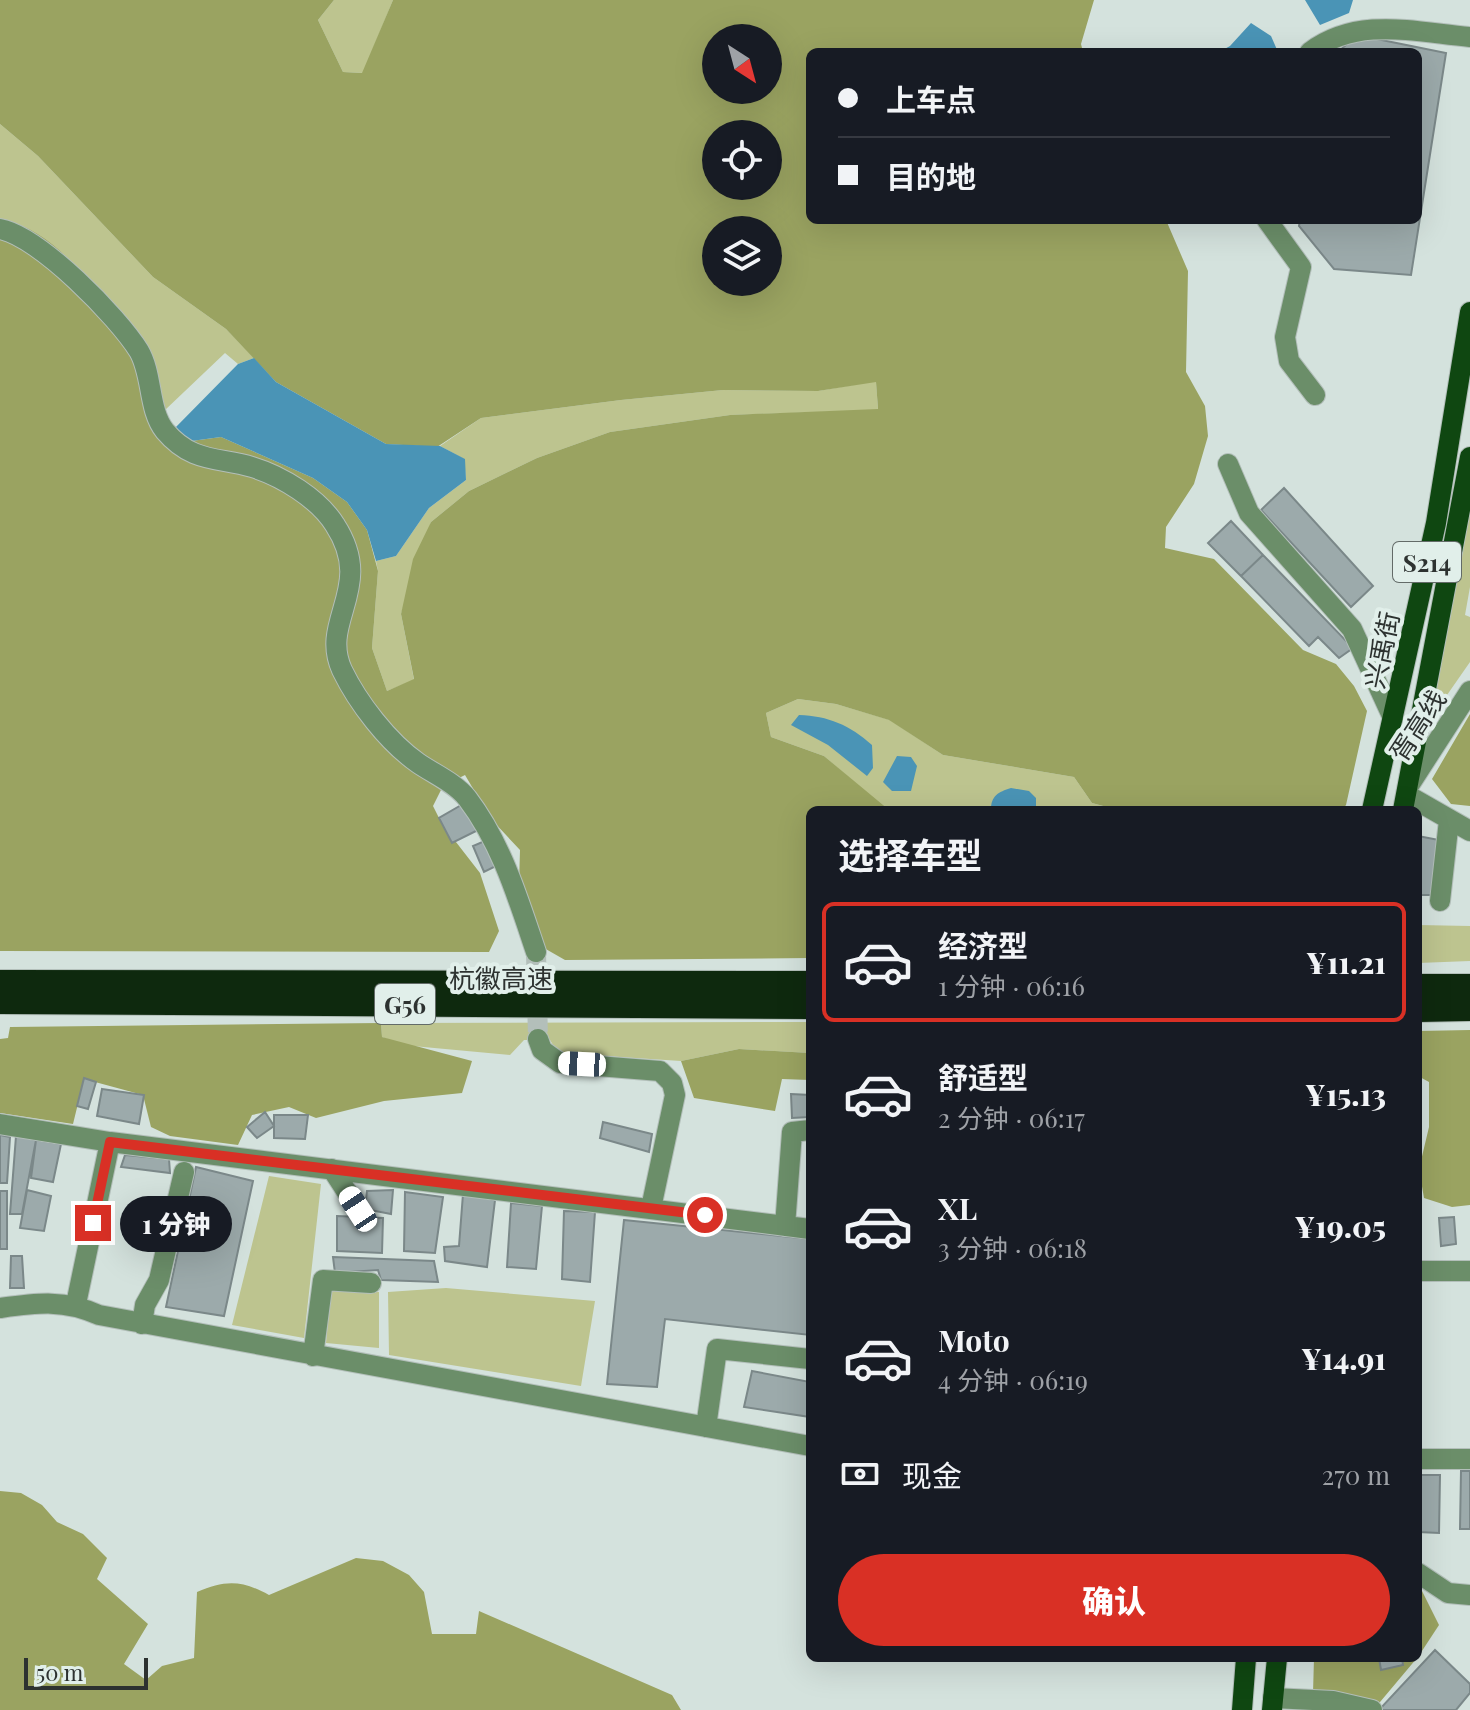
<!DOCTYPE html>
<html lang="zh">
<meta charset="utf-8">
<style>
:root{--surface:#171b24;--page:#20242c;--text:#f1f3f6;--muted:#9ea1a6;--line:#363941;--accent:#d93025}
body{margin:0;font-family:"Playfair Display","Noto Sans SC",serif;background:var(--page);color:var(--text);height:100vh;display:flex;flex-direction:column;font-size:30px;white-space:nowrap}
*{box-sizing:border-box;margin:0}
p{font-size:26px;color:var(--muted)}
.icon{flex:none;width:44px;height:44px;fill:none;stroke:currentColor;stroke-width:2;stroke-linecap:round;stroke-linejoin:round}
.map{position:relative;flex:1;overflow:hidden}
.drawer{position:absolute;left:806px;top:806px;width:616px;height:856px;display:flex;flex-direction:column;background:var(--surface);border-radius:12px;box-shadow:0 8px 32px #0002}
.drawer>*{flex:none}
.hud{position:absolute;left:806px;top:48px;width:616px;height:176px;border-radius:12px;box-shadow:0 8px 32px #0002;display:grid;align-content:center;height:176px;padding:0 32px;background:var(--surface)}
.needle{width:52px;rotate:144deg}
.fabs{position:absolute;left:702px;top:24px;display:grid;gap:16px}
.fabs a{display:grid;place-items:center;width:80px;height:80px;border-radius:50%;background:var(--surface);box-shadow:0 8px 32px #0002;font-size:40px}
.scale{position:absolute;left:24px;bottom:20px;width:124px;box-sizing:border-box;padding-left:8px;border:4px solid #2d3230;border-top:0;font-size:22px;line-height:28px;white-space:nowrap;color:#2d3230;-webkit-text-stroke:6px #e1efea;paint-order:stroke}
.end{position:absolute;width:36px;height:36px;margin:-18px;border:10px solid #d93025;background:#fff;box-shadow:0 0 0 4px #fff}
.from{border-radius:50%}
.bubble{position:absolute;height:56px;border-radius:28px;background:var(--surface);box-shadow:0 8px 32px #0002;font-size:26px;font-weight:800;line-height:56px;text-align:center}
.car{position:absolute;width:24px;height:48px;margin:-24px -12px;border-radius:10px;box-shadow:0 0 6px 2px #0007;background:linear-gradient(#fff 24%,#345 0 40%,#fff 0 76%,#345 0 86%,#fff 0)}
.hud b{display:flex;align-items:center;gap:28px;height:76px;font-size:30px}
.hud b+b{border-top:2px solid var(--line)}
.hud i{width:20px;height:20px;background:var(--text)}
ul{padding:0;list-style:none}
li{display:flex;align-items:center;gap:24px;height:120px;margin:0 16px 12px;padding:0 16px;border:4px solid transparent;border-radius:12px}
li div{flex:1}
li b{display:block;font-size:30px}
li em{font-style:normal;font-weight:800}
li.current{border-color:var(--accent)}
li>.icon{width:72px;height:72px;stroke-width:1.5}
h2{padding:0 32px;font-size:36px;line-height:96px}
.pay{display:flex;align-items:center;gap:20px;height:88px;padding:0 32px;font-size:30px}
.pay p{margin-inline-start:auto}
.button{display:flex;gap:16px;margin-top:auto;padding:16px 32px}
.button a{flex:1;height:92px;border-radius:48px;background:var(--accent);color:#fff;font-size:32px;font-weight:800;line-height:92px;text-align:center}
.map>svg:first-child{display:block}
.green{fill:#bdc48f}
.forest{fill:#9aa361;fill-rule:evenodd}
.water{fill:#4a94b6}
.building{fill:#9caaab;stroke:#7b8889;stroke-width:2}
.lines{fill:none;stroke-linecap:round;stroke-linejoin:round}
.minor-tunnel{stroke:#b3bfba;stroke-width:20;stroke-dasharray:20 10;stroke-linecap:butt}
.minor-casing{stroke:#b3bfba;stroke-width:22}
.major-casing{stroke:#b3bfba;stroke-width:22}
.highway-casing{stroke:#b3bfba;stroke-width:26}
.minor{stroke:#6b8e69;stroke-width:20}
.major{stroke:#0f4711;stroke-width:20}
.highway{stroke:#0e290e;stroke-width:24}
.route{stroke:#d93025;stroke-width:10}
.labels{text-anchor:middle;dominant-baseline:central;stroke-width:8;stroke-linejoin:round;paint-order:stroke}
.shield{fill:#e1efea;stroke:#636b68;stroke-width:2}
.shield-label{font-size:24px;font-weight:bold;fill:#2d3230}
.street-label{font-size:26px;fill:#2d3230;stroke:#e1efea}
</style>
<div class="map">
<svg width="1470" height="1710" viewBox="0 0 1470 1710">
<rect width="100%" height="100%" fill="#d4e2dd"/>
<path class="green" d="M334,0h59l-30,73 -20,-1 -25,-52z
M0,124l38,32 115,121 73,52 28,29 -16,6 -13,-11 -61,58 -164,-187z
M876,381l2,29 -148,5 -120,17 -73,26 -68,33 -38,31 -30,92 13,66 -27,11 -15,-43 6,-77 -2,-10 20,-5 33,-48 37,-28 -2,-21 -24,-13 41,-28 140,-18 102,-10 95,1z
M1470,498v89l-5,28 5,2v45l-39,56z
M798,699l38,5 54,16 53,35 131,22 18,26 26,7h-231l-63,-54 -53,-19 -5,-24z
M1418,925l52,1v35l-52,2z
M810,1022v31l-71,-4 -58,12 -123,-8 -8,-13h-26l-14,15 -108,-10 -20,-8 -1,-14z
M269,1176l52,8 -17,154 -72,-13z
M446,1288l149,13 -14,85 -192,-31 -1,-63z
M331,1290l48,2v56l-53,-5z"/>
<path class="forest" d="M0,0h334l-16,20 25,52 19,1 31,-73h701l-13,44 2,8h-273v168h356l22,51 -2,101 19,34 3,30 -14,48 -28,43 -1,21 49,11 89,91 33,14 18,22 13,25 -21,94 -4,5h-224l-26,-7 -18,-26 -131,-22 -54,-35 -53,-16 -38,-5 -32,14 5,24 53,19 65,54h-79v148l-245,2 -28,-16 -18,-59 1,-35 -29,-31 -26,-44 -22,11 -10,20 9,18 38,49 19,58 -10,21 -489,-1v-727l6,-4c72,21 105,98 138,159 12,22 27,42 40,63l37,-5 92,41 34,24 20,28 11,41 -6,77 15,43 27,-12 -13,-65 12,-55 18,-37 38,-31 68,-33 73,-26 120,-17 148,-6 -2,-27 -58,9 -95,-1 -102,10 -140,18 -44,29 -51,-3 -110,-62 -50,-53 -73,-52 -115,-121 -38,-32zM716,38h52v52h-52zM716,134h52v52h-52zM716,230h52v52h-52z
M1470,714v92l-19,-2 -19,-25z
M381,1023l1,14 90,24 -10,32 -78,8 -68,17 -27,-11 -37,8 -14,30 -68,-9 -19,-9 -8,-32 -59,-16 -11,45 -73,-11v-74l8,-1 2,-11z
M1470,1030v175l-18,2 -28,-9 -5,-29 10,-42v-45l-11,-6v-45z
M739,1049l71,4v27l-28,-1 -7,32 -81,-13 -13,-37z
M0,1491l21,2 21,12 15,17 26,12 24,24 -10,21 51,45 -24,40 22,16 16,-14 32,-8 3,-66c28,-12 45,-12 72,3l87,-37 27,3 26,14 15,17 8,42h44l3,-23 193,84 9,15h-681z
M1418,1583l21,42 -21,32z
M1314,1658h103l-42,50 -62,-15z"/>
<path class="water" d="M1305,0h48l-4,13 -29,12z
M1251,23l20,13 7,16h-59l11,-6z
M254,358l22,24 110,62 54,2 25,13 1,21 -37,28 -33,48 -20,5 -9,-31 -20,-28 -34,-24 -92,-41 -37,5 -9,-14 63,-64z
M799,715c29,1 51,10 73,30l1,23 -6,8 -39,-31 -37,-20z
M897,756l14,1 6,9 -6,25h-19l-9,-9z
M1011,788l18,3 7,7v12h-45c0,-14 7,-18 20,-22z"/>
<path class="building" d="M1357,35l89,18 -35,222 -77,-6 -35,-43 1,-6h118v-168h-80z
M1284,488l89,98 -22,21 -90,-97z
M1231,521l32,34 -22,21 -33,-33z
M1263,555l90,93 -14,10 -21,-21 -9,9 -68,-70z
M463,804l15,26 -26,13 -13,-25z
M1418,836l21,4 -8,55h-13z
M487,840l13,24 -16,8 -11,-26z
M84,1078l12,4 -8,27 -11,-3z
M102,1089l42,6 -5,29 -42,-8z
M791,1094l19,1v22l-18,1z
M265,1112l9,14 -17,12 -10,-11z
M274,1115h34l-3,24 -31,-1z
M603,1122l49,12 -3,18 -49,-14z
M0,1135l10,2 -3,46h-7z
M16,1136l20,4 -14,74h-12z
M36,1140l25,4 -8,38 -22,-4z
M125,1155l44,4 1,14 -49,-6z
M196,1167l57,14 -29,135 -58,-9z
M27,1190l24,6 -7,35 -24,-3z
M393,1190l-2,24 -26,-5 2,-18z
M0,1191h7v58h-7z
M405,1192l38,5 -8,56 -31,-2z
M463,1194l32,6 -8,67 -42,-6 -1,-14 15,-1z
M511,1203l31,3 -6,63 -29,-2z
M564,1211l31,1 -5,70 -28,-3z
M337,1216l46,2 -1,35 -45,-2z
M1454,1217l2,27 -15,2 -2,-28z
M624,1220l186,19v96l-145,-16 -8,68 -50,-3z
M11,1256h11l2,32h-14z
M333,1257l101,4 4,21 -57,-2 -3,-10 -43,3z
M752,1371l58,11v35l-66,-10z
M1461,1471h9v58h-10z
M1418,1475h22l-1,58 -21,-1z
M1435,1650l35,34v9l-14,17h-77z
M1379,1658h23l1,7 -22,5z"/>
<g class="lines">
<path class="minor-tunnel" d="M536,952l2,87"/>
<defs>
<path id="minor" d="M1310,52c48,-36 104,-20 160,-15
M1267,220l34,47 -16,70 4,24 26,34
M0,229c39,7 118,88 139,122 14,24 9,59 26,80 27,32 53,26 87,36 30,9 67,32 83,58 41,63 -16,95 7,145 16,33 46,72 76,93 16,11 37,20 49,35 35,46 51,101 69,154
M1228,464l21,49 103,116 41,89
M1408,787l62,-96
M1407,795l63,36
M1440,901l9,-81
M538,1039l4,11 18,13 100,8 12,12 3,12 -24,113
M0,1124l110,18 700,87
M332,1169l26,40
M785,1226l7,-94 18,-2
M1418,1271h52
M76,1304l34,-162
M0,1308c37,-5 64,-9 99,7l711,131
M142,1324l3,-19 14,-25 25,-108
M313,1356l10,-76 48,3
M706,1427l11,-78 93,10
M1418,1459h52
M1418,1573l30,20 22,2
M1273,1698l60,3 39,9"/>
<path id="major" d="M1372,810l64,-287 34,-211
M1403,810l67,-353
M1242,1710l4,-52
M1272,1710l5,-52"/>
<path id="highway" d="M0,982l810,1
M1418,986h52
M0,1002l810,5
M1418,1010l52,-1"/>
</defs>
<use href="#minor" class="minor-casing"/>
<use href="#major" class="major-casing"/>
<use href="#highway" class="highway-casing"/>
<use href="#minor" class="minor"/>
<use href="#major" class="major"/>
<use href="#highway" class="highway"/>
</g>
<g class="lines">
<path class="route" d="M93,1223l17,-81 595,73"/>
</g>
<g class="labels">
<g class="shield">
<rect x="1393" y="542" width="68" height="40" rx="6"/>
<rect x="375" y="984" width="60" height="40" rx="6"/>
</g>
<g class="shield-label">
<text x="1427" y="562">S214</text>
<text x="405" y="1004">G56</text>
</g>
<g class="street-label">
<text transform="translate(1381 650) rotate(-78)">兴禹街</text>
<text transform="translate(1417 725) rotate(-57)">胥高线</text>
<text x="501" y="977">杭徽高速</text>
</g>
</g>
</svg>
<div class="fabs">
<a><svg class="needle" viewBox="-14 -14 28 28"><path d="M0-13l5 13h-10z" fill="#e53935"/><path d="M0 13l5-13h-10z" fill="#9ea1a6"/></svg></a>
<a><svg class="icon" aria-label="locate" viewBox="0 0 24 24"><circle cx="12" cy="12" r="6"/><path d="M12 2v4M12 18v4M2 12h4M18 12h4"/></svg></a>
<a><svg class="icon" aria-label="layers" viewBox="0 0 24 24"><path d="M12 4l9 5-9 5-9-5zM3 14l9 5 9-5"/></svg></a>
</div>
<div class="scale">50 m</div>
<i class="end from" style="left:705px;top:1215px"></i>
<i class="end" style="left:93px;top:1223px"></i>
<div class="bubble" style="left:120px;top:1196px;width:112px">1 分钟</div>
<i class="car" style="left:582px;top:1064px;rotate:273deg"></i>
<i class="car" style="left:358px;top:1209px;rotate:327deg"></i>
<div class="hud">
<b><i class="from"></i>上车点</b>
<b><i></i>目的地</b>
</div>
<section class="drawer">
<h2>选择车型</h2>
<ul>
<li class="current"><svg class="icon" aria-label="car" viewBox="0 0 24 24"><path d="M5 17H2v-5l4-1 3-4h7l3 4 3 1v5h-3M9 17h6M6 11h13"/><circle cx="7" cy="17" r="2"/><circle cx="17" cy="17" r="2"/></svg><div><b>经济型</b><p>1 分钟 · 06:16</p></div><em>¥11.21</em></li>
<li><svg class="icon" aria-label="car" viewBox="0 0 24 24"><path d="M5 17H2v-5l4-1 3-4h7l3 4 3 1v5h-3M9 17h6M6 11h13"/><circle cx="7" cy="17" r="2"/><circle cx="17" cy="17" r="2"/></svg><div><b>舒适型</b><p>2 分钟 · 06:17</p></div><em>¥15.13</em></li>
<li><svg class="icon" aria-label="car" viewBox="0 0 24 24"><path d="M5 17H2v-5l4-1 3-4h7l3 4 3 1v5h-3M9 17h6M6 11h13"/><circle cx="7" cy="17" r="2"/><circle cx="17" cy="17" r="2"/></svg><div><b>XL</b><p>3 分钟 · 06:18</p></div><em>¥19.05</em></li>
<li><svg class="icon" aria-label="car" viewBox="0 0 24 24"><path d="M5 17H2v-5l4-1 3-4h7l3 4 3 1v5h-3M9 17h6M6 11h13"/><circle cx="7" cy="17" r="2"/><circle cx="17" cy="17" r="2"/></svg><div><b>Moto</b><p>4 分钟 · 06:19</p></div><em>¥14.91</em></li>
</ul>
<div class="pay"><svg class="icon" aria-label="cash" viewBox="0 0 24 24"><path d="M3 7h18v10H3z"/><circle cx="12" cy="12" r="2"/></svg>现金<p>270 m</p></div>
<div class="button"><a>确认</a></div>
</section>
</div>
